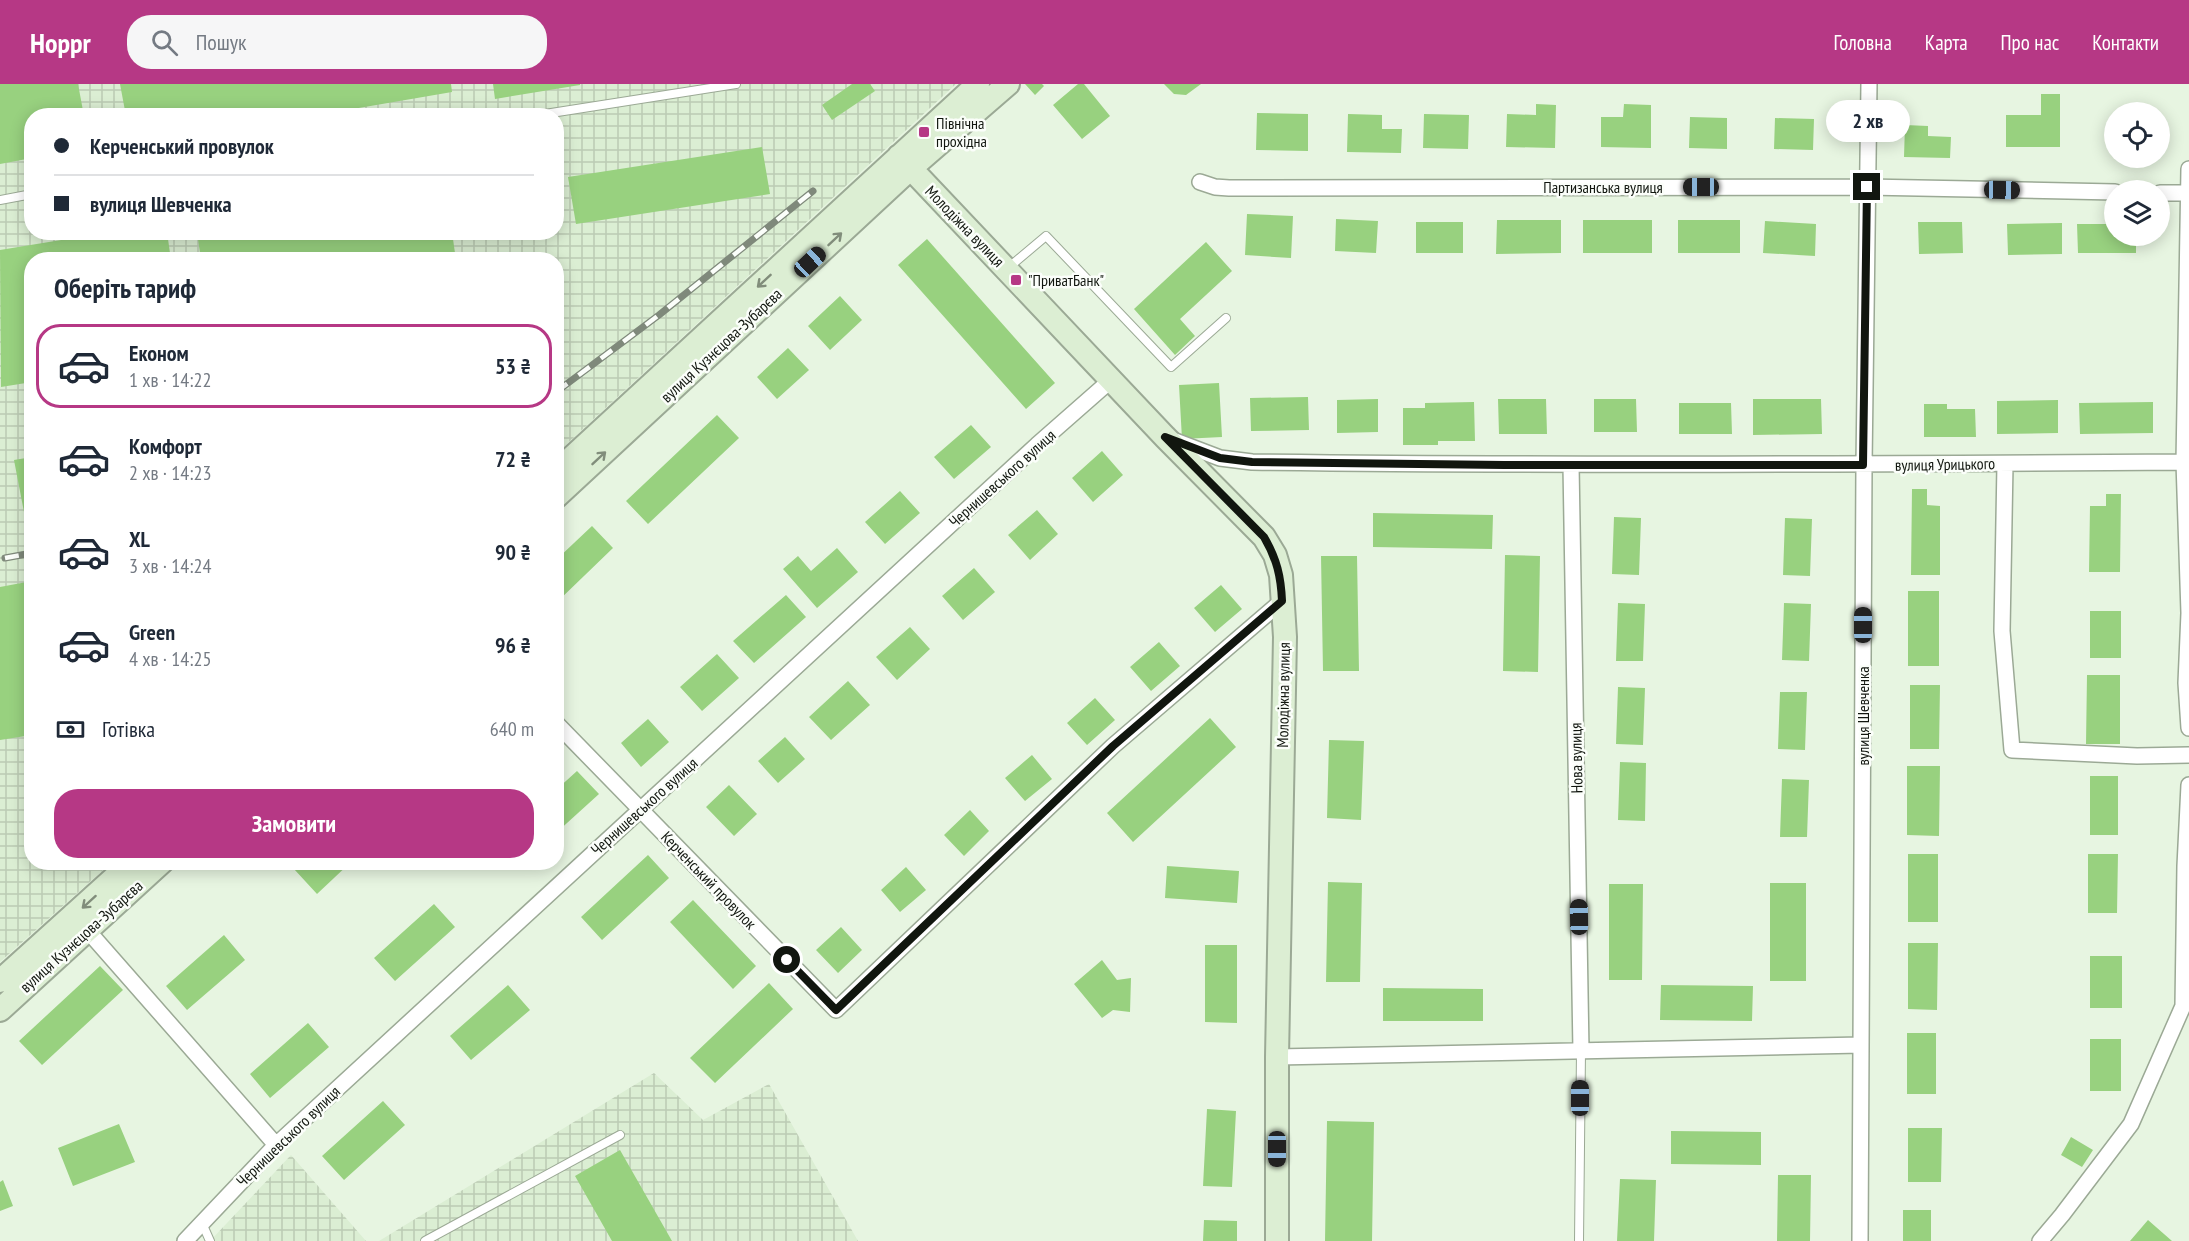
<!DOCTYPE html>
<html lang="uk">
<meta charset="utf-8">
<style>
:root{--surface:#fff;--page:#f6f6f7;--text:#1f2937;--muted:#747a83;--line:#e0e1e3;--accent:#b63885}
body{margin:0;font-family:"PT Sans Narrow",sans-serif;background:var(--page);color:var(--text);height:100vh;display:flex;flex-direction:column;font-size:22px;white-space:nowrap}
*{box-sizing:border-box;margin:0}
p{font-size:20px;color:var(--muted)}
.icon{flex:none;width:33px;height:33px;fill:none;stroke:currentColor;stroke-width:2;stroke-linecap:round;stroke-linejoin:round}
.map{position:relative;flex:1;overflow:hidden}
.details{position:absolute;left:24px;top:168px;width:540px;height:618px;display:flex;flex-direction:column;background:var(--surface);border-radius:24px;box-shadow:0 3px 15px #0003}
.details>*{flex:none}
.hud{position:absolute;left:24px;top:24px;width:540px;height:132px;border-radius:24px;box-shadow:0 3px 15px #0003;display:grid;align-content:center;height:132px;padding:0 30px;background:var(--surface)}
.tools{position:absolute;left:2104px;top:18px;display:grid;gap:12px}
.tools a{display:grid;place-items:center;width:66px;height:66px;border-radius:50%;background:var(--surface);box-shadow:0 3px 15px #0003;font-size:30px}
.end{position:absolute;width:27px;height:27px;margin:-14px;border:8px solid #11160f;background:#fff;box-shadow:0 0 0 3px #fff}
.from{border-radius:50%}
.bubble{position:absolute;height:42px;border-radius:21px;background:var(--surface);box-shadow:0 3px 15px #0003;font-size:20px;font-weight:600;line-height:42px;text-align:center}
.car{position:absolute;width:18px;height:36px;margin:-18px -9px;border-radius:8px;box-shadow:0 0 4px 2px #0007;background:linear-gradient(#222 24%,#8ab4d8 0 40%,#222 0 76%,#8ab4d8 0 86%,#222 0)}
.hud b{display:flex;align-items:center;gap:21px;height:57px;font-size:22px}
.hud b+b{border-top:2px solid var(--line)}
.hud i{width:15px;height:15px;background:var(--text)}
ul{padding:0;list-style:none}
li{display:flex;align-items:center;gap:18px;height:84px;margin:0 12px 9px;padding:0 18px;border:3px solid transparent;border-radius:24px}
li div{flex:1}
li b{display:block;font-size:22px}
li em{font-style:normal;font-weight:600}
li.active{border-color:var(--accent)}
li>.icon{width:54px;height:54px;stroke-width:1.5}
h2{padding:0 30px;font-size:27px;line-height:72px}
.pay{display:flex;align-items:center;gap:15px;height:66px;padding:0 30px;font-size:22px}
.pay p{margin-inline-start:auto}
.primary-button{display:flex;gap:12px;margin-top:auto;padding:12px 30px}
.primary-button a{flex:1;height:69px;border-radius:24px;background:var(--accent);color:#fff;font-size:24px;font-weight:600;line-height:69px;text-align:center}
header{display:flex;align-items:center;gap:36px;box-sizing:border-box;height:84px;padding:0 30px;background:var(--accent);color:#fff}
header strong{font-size:28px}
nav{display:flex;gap:33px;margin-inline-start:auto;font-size:21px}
.search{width:420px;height:54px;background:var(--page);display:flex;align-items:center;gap:15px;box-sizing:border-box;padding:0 21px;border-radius:24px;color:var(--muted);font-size:22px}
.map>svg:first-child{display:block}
.industrial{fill:url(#industrial-grid);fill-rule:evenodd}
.building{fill:#98d17f}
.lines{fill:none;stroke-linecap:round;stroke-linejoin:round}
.lane-casing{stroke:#9ba995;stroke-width:10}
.street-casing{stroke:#9ba995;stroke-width:18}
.secondary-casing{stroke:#9ba995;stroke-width:26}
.lane{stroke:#fff;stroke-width:8}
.street{stroke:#fff;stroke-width:15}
.secondary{stroke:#dceed3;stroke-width:22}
.rail-casing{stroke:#7f897b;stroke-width:7}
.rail{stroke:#fbfefa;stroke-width:4.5;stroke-dasharray:14;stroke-linecap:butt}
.oneway{stroke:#818d7b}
.route{stroke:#11160f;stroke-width:8}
.poi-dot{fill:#b63885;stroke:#fbfefa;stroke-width:2}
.labels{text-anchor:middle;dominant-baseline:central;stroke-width:5;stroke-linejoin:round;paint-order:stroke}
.poi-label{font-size:16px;fill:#11160f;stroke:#fbfefa;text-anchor:start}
.street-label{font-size:16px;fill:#11160f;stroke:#fbfefa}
</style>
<header>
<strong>Hoppr</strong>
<div class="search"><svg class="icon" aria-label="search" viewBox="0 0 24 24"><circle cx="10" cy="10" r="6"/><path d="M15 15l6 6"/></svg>Пошук</div>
<nav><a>Головна</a><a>Карта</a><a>Про нас</a><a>Контакти</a></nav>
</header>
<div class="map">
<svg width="2189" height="1157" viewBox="0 0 2189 1157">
<defs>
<pattern id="industrial-grid" width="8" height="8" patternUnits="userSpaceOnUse" patternTransform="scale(1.5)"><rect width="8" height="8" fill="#dbeed3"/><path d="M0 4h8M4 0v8" fill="none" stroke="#bbcbb4"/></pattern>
</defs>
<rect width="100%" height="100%" fill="#e7f5e1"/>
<path class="industrial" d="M0,0h956l-399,369 -1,-193h-524v602l79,1 -111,99zM32,32h524v116h-524z
M654,989l49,47 66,-36 89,157h-479z
M291,1071l75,86h-156z"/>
<path class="building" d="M0,0h78l6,32h-52v42l-32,6z
M120,0h331l1,8 -140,24h-186z
M493,0h87v1l-85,14z
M852,0h18l5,7 -43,29 -10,-15z
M1025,0h17l2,2 -9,9z
M1078,0h6l26,32 -28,23 -29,-34z
M1164,0h37l-15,11 -12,-1z
M2041,10h19v53h-54v-32h35z
M1536,20l20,1 -1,43 -49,-1 1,-33 29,1z
M1624,20l27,1v43l-50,-1v-30h22z
M1257,29l51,1v37l-52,-1z
M1348,30l34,1v14h20l-1,24 -54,-1z
M1424,30l45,1 -1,34 -45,-1z
M1690,33l37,1v31l-38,-1z
M1775,34l39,1 -1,31 -39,-1z
M1905,41l23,1v10l23,1 -1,21 -46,-1z
M762,63l8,47 -194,30 -8,-47z
M1247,130l46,2 -2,42 -46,-3z
M1336,135l42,2 -2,32 -41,-2z
M1497,136h64v33l-65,1z
M1583,136h69v33h-69z
M1678,136h62v33h-62z
M1765,137l51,3 -1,32 -52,-3z
M1416,138h47v31h-47z
M1918,138h44l1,31 -44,1z
M2062,139v31l-54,1 -1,-31z
M2077,140h38v12h30v5h-9v12h-58z
M110,148h57l4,28h-139v122l-31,5 -1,-137z
M197,148h255l4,28h-255z
M927,155l128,144 -29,26 -128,-144z
M1206,158l26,29 -52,48 15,17 -20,19 -41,-46z
M840,212l22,24 -32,30 -22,-24z
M788,264l21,22 -32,29 -20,-22z
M1219,299l3,54 -40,2 -3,-54z
M1308,313l1,33 -58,1 -1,-33z
M1378,315v33l-41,1v-33z
M1498,315h48l1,35h-48z
M1594,315h42l1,33h-43z
M1753,315h68l1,35 -69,1z
M2058,316v33l-61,1v-33z
M1474,318l1,39h-37v4h-35v-37h22v-5z
M2153,318v31l-73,1 -1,-31z
M1679,319h52l1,31h-53z
M1924,320h23v5h28l1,28h-52z
M717,331l22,23 -91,86 -22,-23z
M971,341l20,22 -37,32 -20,-22z
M1102,367l21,24 -30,27 -21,-24z
M32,373v81h-3l-15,-78z
M1912,405h15v16l13,1v69h-29z
M900,407l20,22 -35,31 -20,-22z
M2106,410h15l-1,78h-31l1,-66h16z
M1037,426l21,24 -28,26 -22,-25z
M1373,429l120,2 -1,34 -119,-2z
M1614,433l27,1 -2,57 -27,-1z
M1785,434l27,1 -2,57 -27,-1z
M592,442l21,22 -57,55v-43z
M837,464l21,24 -41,36 -34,-39 15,-13 13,15z
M1505,471l35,1 -2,116 -35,-1z
M1321,472h36l2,115h-36z
M974,484l21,24 -32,28 -21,-24z
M32,497v154l-32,5v-153z
M1221,501l21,24 -27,23 -21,-24z
M1908,507h31v75h-31z
M786,511l20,22 -52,46 -21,-22z
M1618,519l27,1 -2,57h-27z
M1784,519l27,1 -2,57 -27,-1z
M2090,527h31v47h-31z
M910,543l20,22 -33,31 -21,-23z
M1159,558l21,24 -29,25 -21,-24z
M717,570l22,24 -37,33 -22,-24z
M2087,591h33v69h-34z
M848,597l22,24 -39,35 -22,-23z
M1910,601h30l-1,64h-29z
M1618,603l27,1 -2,57 -27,-1z
M1780,608h27l-2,58 -27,-1z
M1095,614l20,22 -28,25 -20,-22z
M1210,634l26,29 -103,95 -26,-29z
M648,635l21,23 -28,25 -20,-24z
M785,653l20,22 -27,24 -20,-22z
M1329,656l35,1 -3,79 -34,-2z
M1032,671l20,24 -27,22 -20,-23z
M1620,678l26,1 -1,58 -27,-1z
M1907,682h33l-1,70 -32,-1z
M577,687l22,23 -43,39v-43z
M2090,692h28v59h-28z
M1782,695l27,1 -2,57h-27z
M729,701l28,29 -23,22 -28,-29z
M970,726l19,21 -25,25 -20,-21z
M1908,770h30v68h-30z
M2088,770h30l-1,59h-29z
M648,771l21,23 -67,62 -21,-23z
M301,778h50l-34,32 -23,-25z
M1167,782l72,5 -2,32 -72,-5z
M906,783l20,23 -26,22 -19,-22z
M1328,798l34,1 -2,99h-34z
M1770,799h36v98h-36z
M1609,800h34l-1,96h-33z
M693,816l63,66 -23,23 -63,-67z
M434,820l21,23 -60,54 -21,-23z
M841,843l21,23 -24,23 -22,-23z
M224,851l21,25 -58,50 -21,-24z
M1908,859h30l-1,67 -29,-1z
M1205,861h32v78l-32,-1z
M2090,872h32v52h-32z
M1102,876l15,20 14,-2 -1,34 -17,-2 -11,8 -28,-34z
M100,882l23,24 -81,75 -23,-24z
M769,899l24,26 -78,74 -25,-25z
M508,901l22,25 -59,50 -21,-24z
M1661,901l92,1 -1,35 -92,-1z
M1383,904l100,1v32h-100z
M308,939l21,24 -59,51 -20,-24z
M1907,949h29v61h-29z
M2090,955h31v52h-31z
M383,1017l22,24 -61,55 -22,-24z
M1207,1025l29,2 -4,76 -29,-1z
M1327,1037l47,1 -2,119h-47z
M119,1040l16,38 -62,24 -15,-38z
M1908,1044h34l-1,54h-33z
M1671,1047l90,1v33l-90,-1z
M2071,1053l22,13 -11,17 -21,-12z
M620,1066l52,91h-60l-37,-65z
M1778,1091h33l-1,66h-33z
M1620,1095l36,1 -2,61h-37z
M3,1096l10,26 -13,5v-29z
M1903,1126h28v31h-28z
M1204,1136l33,1v20h-34z
M2148,1136l24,21h-42z"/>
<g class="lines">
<defs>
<path id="lane" d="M532,32l204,-32
M0,116l32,-6
M1008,184l38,-32 125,131 55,-49
M202,1139l8,18
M425,1157l195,-106
M1579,1157l2,-190"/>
<path id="street" d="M2189,85l-5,293 5,151 -3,70 3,45
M1200,98l15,5 14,1 638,-1 248,5
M2160,109h29
M1170,355l50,19 32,4c313,4 625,2 937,0
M2005,380l-3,167 10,119 125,6 52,-1
M1571,381l10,586
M556,639l280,287 277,-264 169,-145
M88,847l188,214
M1277,973l584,-12
M185,1157l91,-96 761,-700 74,-65
M1860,1157l4,-776 5,-381
M2040,1157l22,-26 69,-91 52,-118 2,-140 4,-81"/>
<path id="secondary" d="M899,72l266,281 99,100 11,18 6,20 4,62 -8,420v184
M556,388l422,-388
M556,413l355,-329 97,-84
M0,897l132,-119
M0,926l162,-148"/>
</defs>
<use href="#lane" class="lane-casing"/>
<use href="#street" class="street-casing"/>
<use href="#secondary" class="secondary-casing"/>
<use href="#lane" class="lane"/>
<use href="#street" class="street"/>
<use href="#secondary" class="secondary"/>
<defs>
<path id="rail" d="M556,308l103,-77 154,-124
M5,474l27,-5"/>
</defs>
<use href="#rail" class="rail-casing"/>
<use href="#rail" class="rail"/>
</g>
<defs><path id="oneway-shaft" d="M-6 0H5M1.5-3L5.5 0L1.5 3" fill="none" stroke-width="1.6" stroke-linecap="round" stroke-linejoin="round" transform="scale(1.5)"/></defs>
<g class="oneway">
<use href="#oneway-shaft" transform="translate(835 155) rotate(-43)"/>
<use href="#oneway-shaft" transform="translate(764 197) rotate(137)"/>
<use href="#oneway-shaft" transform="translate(599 374) rotate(-43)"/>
<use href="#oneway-shaft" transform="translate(89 818) rotate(138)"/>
</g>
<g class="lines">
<path class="route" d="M787,876l49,50 277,-264 169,-145c-1,-24 -5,-42 -18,-64l-99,-100 55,21 32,4 252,3h359l4,-278"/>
</g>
<g class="poi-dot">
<rect x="918" y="42" width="12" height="12" rx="3"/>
<rect x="1010" y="190" width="12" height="12" rx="3"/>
</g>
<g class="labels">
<g class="poi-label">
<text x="936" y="39">Північна<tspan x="936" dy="18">прохідна</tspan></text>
<text x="1028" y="196">"ПриватБанк"</text>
</g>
<g class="street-label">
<text x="1603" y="103">Партизанська вулиця</text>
<text transform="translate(965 142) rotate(46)">Молодіжна вулиця</text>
<text transform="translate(721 261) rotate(-43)">вулиця Кузнєцова-Зубарєва</text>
<text transform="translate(1945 380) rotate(-1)">вулиця Урицького</text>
<text transform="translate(1002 394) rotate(-42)">Чернишевського вулиця</text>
<text transform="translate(1283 611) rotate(-89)">Молодіжна вулиця</text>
<text transform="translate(1863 632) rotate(-90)">вулиця Шевченка</text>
<text transform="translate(1576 674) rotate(-91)">Нова вулиця</text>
<text transform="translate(644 722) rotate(-42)">Чернишевського вулиця</text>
<text transform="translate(709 796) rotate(46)">Керченський провулок</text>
<text transform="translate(81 852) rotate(-42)">вулиця Кузнєцова-Зубарєва</text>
<text transform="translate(288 1052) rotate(-44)">Чернишевського вулиця</text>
</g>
</g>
</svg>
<div class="tools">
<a><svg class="icon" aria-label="locate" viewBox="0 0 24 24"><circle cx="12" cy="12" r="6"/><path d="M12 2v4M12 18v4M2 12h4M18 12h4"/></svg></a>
<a><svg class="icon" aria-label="layers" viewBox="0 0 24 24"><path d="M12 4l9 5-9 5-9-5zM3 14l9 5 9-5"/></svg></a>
</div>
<i class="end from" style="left:787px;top:876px"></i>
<i class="end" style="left:1867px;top:103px"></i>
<div class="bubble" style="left:1826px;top:16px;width:84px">2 хв</div>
<i class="car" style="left:1701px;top:103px;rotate:270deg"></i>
<i class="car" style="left:2002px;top:106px;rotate:91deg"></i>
<i class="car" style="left:810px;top:178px;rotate:47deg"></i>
<i class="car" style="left:1863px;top:541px;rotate:0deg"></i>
<i class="car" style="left:1579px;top:833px;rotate:359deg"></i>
<i class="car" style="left:1580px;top:1014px;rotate:0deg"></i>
<i class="car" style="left:1277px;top:1065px;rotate:180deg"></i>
<div class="hud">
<b><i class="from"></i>Керченський провулок</b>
<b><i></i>вулиця Шевченка</b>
</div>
<section class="details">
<h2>Оберіть тариф</h2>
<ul>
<li class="active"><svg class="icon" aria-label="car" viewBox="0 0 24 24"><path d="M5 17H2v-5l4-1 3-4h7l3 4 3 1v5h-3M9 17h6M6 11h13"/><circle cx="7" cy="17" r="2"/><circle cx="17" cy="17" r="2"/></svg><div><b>Економ</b><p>1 хв · 14:22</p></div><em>53 ₴</em></li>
<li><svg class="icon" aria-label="car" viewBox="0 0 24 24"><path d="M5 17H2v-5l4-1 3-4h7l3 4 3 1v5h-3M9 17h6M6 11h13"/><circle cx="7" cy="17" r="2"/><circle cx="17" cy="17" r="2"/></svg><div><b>Комфорт</b><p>2 хв · 14:23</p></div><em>72 ₴</em></li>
<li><svg class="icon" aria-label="car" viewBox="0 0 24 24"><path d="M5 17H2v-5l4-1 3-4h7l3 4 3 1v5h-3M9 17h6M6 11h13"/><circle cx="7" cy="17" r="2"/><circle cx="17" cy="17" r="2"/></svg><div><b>XL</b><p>3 хв · 14:24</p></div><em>90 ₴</em></li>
<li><svg class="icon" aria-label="car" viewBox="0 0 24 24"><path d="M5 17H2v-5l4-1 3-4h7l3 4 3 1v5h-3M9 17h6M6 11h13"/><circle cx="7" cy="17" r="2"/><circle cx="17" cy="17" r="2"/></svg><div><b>Green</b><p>4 хв · 14:25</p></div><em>96 ₴</em></li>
</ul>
<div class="pay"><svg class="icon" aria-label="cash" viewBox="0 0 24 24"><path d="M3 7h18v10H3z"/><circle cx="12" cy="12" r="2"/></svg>Готівка<p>640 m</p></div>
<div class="primary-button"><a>Замовити</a></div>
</section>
</div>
